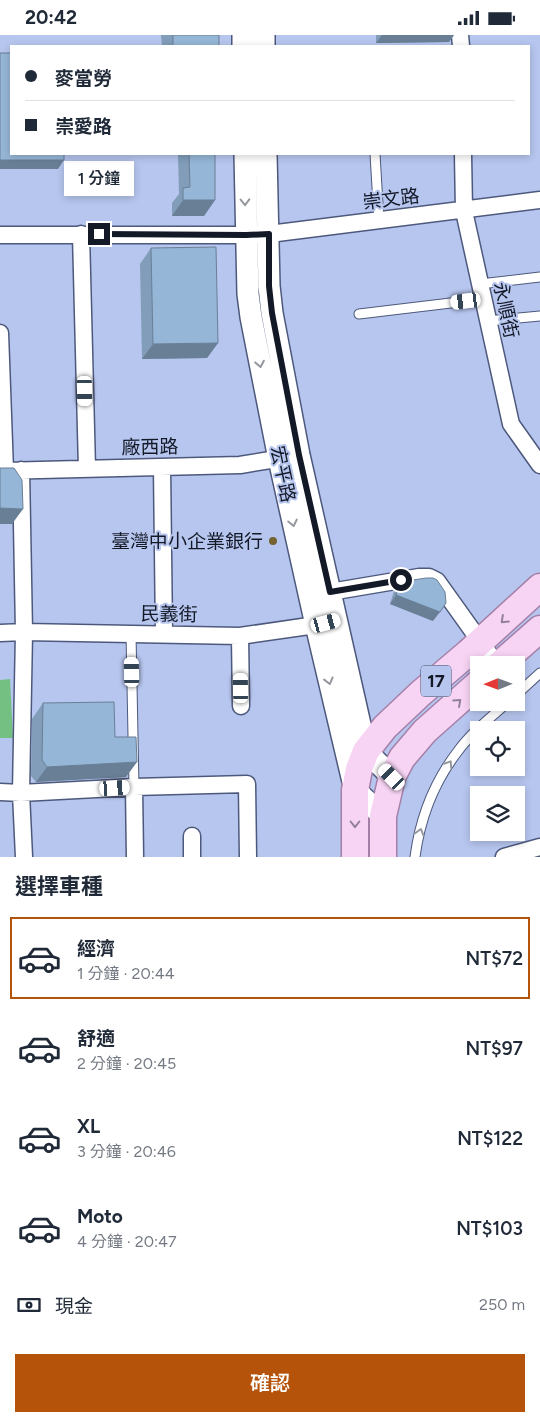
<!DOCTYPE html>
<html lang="zh-TW">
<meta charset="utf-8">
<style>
:root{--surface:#fff;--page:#f2f2f3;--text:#1f2937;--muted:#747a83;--line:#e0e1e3;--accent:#b45309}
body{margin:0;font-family:Figtree,"Noto Sans TC",sans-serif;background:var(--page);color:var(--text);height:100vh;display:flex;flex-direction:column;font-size:19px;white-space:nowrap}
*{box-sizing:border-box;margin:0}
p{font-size:16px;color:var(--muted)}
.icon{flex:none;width:28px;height:28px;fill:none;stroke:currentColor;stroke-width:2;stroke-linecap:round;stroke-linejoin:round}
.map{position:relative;height:822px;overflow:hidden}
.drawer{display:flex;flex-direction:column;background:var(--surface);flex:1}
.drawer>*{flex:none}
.top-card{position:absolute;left:10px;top:10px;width:520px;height:110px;border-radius:0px;box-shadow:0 2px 8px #0003;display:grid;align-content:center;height:110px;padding:0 15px;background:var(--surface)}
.needle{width:32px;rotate:269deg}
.tools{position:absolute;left:470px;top:621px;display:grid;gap:10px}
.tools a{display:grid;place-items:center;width:55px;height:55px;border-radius:0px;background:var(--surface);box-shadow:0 2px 8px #0003;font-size:25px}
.end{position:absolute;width:22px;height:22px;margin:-11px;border:6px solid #141927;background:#fff;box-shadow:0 0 0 2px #fff}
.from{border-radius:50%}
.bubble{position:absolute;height:35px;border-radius:0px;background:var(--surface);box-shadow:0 2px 8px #0003;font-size:16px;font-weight:600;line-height:35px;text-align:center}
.car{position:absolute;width:15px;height:30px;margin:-15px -8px;border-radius:6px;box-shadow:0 0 4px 1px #0007;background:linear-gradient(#fff 24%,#345 0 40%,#fff 0 76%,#345 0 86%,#fff 0)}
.top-card b{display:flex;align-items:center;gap:18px;height:48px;font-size:19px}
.top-card b+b{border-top:1px solid var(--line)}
.top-card i{width:12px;height:12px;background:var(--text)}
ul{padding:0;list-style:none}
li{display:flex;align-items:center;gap:15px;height:82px;margin:0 10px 8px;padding:0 5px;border:2px solid transparent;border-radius:0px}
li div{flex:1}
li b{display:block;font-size:19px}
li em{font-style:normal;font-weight:600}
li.current{border-color:var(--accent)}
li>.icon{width:45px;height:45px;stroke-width:1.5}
h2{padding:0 15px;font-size:22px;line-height:60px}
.pay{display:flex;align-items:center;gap:12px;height:55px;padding:0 15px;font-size:19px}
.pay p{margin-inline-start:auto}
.action{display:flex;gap:10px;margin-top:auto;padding:10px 15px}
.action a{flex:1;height:58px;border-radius:0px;background:var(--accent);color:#fff;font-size:20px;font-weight:600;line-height:58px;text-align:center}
.status{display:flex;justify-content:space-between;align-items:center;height:35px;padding:0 25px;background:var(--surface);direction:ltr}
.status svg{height:14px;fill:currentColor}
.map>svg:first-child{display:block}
.green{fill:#73c082}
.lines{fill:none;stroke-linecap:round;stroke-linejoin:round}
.service-casing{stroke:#4d597c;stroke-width:11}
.minor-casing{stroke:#4d597c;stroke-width:19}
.tertiary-casing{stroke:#4d597c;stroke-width:24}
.primary-casing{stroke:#a480a8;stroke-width:29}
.service{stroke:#fff;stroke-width:9}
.minor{stroke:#fff;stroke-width:16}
.tertiary{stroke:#fff;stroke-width:21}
.primary{stroke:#f7d4f4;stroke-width:26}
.wall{fill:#819db9}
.shaded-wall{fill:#697f96}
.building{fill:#96b6d7;stroke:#697f96}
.oneway{stroke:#95989e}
.oneway2{stroke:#918098}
.route{stroke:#141927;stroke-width:6}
.poi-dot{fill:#756231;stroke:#b7c6ef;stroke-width:2}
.labels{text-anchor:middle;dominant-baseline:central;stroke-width:4;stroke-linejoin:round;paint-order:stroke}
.shield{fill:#b7c6ef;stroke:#454d63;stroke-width:1}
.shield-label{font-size:18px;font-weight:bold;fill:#141927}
.street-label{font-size:19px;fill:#141927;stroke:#b7c6ef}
.poi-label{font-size:19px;fill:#141927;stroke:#b7c6ef;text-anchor:end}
</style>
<div class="status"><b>20:42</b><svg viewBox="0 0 49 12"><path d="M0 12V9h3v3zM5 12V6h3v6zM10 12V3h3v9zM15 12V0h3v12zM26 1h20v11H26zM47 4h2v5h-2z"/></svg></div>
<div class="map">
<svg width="540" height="822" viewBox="0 0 540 822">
<rect width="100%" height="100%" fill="#b7c6ef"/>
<path class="green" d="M10,644l3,59h-13v-58z"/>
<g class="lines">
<defs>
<path id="service" d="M375,119l4,67
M480,249l60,-7
M359,279l125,-15
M488,286l52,-5
M131,599l3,153
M516,660l24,-22
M415,822c5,-38 19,-75 43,-106 13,-18 32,-33 49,-48"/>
<path id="minor" d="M460,0l1,11
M463,119l1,57 47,213 29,41
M81,199l6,235
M0,200h246l23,-1 271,-34
M0,298l5,138
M162,432l2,167
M21,435l3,162 -3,161 3,64
M0,436l240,-6 49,-8
M330,557l89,-15h10l8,4 60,84
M0,598l24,-1 216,4 76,-11 10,-3
M240,601l1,70
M134,752l1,70
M0,757l21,1 113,-6 113,-3 1,73
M192,801v21
M504,822l36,-10"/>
<path id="tertiary" d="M243,0v11
M264,0v11
M245,119l3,140 3,23 28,142 37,166 39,165 28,26
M266,119l3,132 3,27 27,142 67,296 26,26"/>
<path id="primary" d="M499,630l41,-36
M355,822v-67l4,-21 7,-18 19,-24 36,-34 47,-40 72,-66
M383,822v-41l9,-39 10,-19 23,-27 54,-48"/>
</defs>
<use href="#service" class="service-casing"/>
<use href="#minor" class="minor-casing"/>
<use href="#tertiary" class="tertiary-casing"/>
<use href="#primary" class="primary-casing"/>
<use href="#service" class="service"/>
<use href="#minor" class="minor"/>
<use href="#tertiary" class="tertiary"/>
<use href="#primary" class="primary"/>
</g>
<path class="wall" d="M161,0h58v11h-57z
M376,0h78l-5,7 -73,1z
M178,119h37v46l-11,16h-32v-13l7,-9z
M151,213l67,95 -11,15 -65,1 -2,-95z
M400,547l33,39 -43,-17 4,-13z
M43,668l72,34 11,40 -90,5 -5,-6 1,-57z"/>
<path class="shaded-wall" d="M382,0h72l-5,7 -73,1z
M0,125h64l-6,9h-58z
M183,165h32l-11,16h-32z
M218,308l-11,15 -65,1 11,-15z
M0,473l23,1 -11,15h-12z
M396,560l44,17 -7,9 -43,-17z
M137,727l-11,15 -90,5 11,-15z"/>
<path class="building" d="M173,0h46v11h-46z
M0,18h11v101h53v6h-64z
M189,119h26v46h-32v-12l7,-1z
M216,212l2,96 -65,1 -2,-96z
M0,433h14l8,12 1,29 -23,-1z
M426,543h7l4,2 8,12 1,11 -6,9 -44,-17 4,-13z
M114,667l1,35h21l1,25 -90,5 -5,-7 1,-57z"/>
<defs><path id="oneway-chevron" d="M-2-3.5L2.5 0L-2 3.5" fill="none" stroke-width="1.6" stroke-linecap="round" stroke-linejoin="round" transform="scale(1.25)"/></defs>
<g class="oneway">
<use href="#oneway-chevron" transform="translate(245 167) rotate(89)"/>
<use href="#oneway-chevron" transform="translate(260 329) rotate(79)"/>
<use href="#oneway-chevron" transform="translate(293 488) rotate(78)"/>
<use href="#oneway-chevron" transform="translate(329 646) rotate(76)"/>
<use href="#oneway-chevron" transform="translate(449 729) rotate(-57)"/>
<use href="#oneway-chevron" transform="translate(420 797) rotate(-74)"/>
</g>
<g class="oneway2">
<use href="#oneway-chevron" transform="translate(504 585) rotate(137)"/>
<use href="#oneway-chevron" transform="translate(458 667) rotate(-42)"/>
<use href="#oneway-chevron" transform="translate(355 789) rotate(90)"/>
</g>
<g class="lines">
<path class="route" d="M99,199l147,1 23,-1v52l3,27 27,142 31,137 71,-12"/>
</g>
<circle class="poi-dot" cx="273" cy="506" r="5"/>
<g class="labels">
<rect class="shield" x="421" y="630.5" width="30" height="31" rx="4"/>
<g class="shield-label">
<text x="436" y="646">17</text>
</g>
<g class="street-label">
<text transform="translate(391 164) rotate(-7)">崇文路</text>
<text transform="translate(506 275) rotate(78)">永順街</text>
<text transform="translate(150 412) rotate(-1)">廠西路</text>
<text transform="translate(283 439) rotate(78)">宏平路</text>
<text transform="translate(169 579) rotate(1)">民義街</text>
</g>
<g class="poi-label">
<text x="263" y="506">臺灣中小企業銀行</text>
</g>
</g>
</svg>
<div class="tools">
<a><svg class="needle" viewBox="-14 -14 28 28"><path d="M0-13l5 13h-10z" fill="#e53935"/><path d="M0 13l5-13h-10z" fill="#747a83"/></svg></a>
<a><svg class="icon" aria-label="locate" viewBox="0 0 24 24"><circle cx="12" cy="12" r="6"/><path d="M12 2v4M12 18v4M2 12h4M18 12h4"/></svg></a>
<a><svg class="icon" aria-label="layers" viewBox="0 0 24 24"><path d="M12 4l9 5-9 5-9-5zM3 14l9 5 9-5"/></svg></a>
</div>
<i class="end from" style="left:401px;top:545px"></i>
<i class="end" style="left:99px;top:199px"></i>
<div class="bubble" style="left:64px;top:126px;width:70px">1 分鐘</div>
<i class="car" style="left:466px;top:266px;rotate:263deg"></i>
<i class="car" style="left:85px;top:356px;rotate:179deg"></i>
<i class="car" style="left:326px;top:588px;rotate:75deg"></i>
<i class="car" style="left:132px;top:637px;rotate:359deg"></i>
<i class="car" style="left:241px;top:653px;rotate:359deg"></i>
<i class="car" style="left:392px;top:742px;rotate:316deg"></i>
<i class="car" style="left:115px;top:753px;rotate:87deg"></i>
<div class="top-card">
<b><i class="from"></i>麥當勞</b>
<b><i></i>崇愛路</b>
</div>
</div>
<section class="drawer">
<h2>選擇車種</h2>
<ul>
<li class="current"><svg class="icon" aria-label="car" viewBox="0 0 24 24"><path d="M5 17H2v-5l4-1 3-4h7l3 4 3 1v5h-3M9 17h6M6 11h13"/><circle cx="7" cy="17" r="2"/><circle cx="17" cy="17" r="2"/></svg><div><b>經濟</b><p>1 分鐘 · 20:44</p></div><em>NT$72</em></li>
<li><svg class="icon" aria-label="car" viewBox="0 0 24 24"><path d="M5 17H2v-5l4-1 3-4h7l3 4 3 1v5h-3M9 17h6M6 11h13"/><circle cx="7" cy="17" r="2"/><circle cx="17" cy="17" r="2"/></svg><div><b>舒適</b><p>2 分鐘 · 20:45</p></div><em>NT$97</em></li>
<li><svg class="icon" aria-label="car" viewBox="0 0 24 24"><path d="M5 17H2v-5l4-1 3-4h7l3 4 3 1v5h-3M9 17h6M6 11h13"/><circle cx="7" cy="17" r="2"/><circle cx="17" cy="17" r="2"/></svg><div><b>XL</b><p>3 分鐘 · 20:46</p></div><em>NT$122</em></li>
<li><svg class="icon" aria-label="car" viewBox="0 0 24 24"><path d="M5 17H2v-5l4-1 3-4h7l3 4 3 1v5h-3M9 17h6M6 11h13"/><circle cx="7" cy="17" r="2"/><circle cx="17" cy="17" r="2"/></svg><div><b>Moto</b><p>4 分鐘 · 20:47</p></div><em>NT$103</em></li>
</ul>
<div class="pay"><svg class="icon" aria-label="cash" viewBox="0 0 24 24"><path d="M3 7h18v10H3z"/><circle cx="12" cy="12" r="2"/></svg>現金<p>250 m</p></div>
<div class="action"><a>確認</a></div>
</section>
